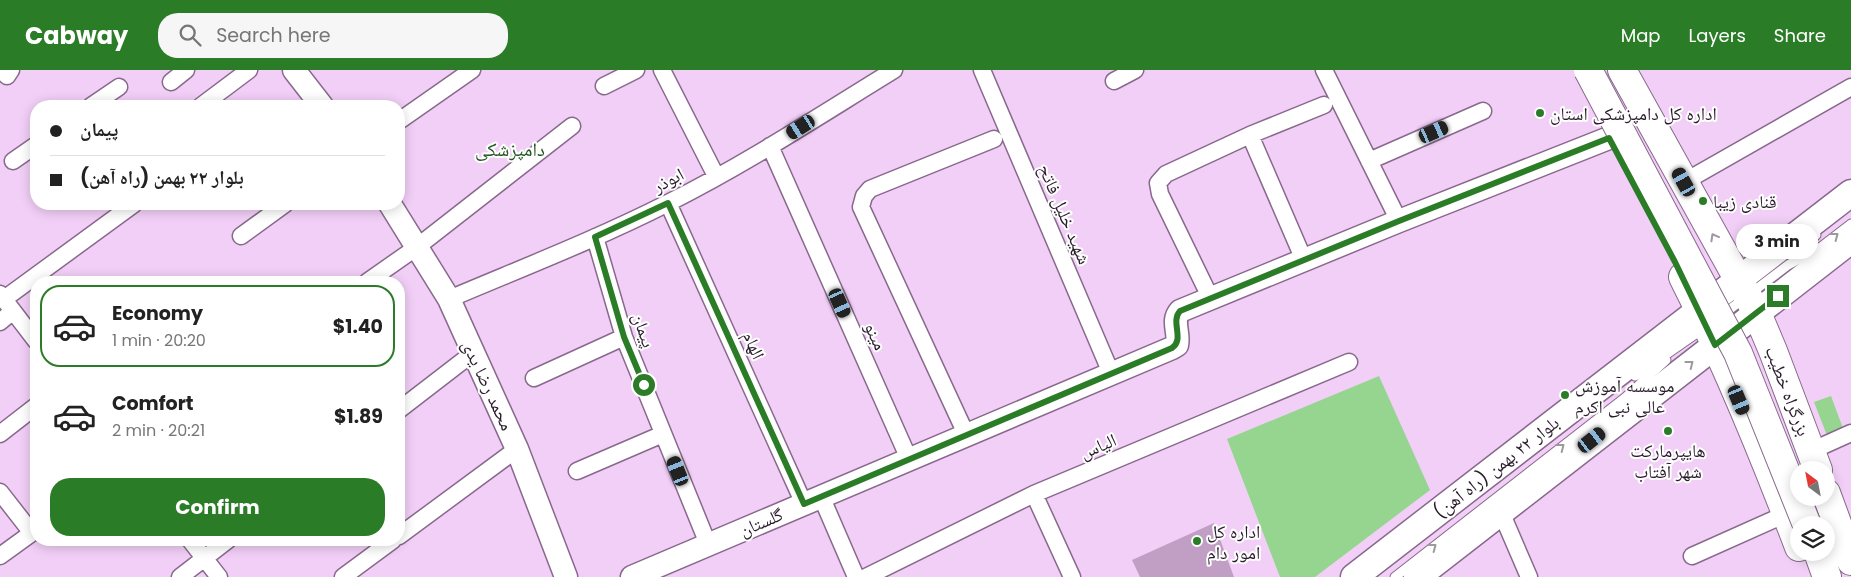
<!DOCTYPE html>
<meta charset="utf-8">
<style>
:root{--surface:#fff;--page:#f6f6f6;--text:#222;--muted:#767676;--line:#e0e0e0;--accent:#2b7c27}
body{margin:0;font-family:Poppins,"Noto Naskh Arabic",sans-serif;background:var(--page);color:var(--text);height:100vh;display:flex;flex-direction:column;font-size:19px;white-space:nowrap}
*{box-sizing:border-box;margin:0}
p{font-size:16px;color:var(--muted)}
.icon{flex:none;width:28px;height:28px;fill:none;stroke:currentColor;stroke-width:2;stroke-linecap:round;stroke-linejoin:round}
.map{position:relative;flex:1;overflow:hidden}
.sheet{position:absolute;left:30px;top:206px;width:375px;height:270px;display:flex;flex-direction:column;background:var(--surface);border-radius:20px;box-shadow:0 2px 12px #0003}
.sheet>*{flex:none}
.hud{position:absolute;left:30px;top:30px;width:375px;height:110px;border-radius:20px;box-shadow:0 2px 12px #0003;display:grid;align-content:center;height:110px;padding:0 20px;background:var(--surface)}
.needle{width:32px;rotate:328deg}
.tools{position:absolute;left:1790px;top:391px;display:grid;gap:10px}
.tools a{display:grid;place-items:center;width:45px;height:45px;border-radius:50%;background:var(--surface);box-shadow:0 2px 12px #0003;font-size:25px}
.end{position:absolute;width:22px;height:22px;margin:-11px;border:6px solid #2b7c27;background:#fff;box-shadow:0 0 0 2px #fff}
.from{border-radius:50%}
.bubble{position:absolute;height:35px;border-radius:18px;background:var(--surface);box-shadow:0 2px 12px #0003;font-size:16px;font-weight:700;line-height:35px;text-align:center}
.car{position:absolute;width:15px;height:30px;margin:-15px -8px;border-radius:6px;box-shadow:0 0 4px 1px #0007;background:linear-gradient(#222 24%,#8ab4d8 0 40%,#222 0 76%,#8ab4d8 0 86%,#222 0)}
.hud b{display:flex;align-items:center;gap:18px;height:48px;font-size:19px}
.hud b+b{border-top:1px solid var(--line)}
.hud i{width:12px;height:12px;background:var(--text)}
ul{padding:9px 0 0;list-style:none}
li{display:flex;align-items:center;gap:15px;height:82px;margin:0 10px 8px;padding:0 10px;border:2px solid transparent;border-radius:20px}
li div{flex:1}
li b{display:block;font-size:19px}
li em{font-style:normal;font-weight:700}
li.current{border-color:var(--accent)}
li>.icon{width:45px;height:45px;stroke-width:1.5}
.action{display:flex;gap:10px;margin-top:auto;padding:10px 20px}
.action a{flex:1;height:58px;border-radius:20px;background:var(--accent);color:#fff;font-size:20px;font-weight:700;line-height:58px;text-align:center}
header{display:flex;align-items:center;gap:30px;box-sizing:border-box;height:70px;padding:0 25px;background:var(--accent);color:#fff}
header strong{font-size:24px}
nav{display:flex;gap:28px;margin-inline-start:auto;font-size:18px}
.search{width:350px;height:45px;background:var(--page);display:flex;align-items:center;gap:12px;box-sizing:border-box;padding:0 18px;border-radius:20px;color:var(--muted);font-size:19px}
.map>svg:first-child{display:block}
.green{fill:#95d58f}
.building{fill:#c19fc5}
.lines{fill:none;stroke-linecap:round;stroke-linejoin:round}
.lane-casing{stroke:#88698c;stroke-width:11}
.street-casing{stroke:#88698c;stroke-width:19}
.secondary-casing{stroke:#88698c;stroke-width:25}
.primary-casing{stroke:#88698c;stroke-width:29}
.highway-casing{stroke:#88698c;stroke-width:30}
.lane{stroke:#fff;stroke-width:9}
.street{stroke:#fff;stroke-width:16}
.secondary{stroke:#fff;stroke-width:22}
.primary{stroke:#fff;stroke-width:26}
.highway{stroke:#fff;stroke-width:28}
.highway-bridge-casing{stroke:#88698c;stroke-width:30;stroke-linecap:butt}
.highway-bridge{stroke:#fff;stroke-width:28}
.oneway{stroke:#9e989f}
.route{stroke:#2b7c27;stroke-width:6}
.poi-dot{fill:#2b7c27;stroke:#fefefe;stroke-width:2}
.labels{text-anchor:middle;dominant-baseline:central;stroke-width:4;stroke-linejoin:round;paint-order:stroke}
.poi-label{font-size:18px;fill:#281b2a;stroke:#fefefe;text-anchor:start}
.street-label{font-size:18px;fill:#281b2a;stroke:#fefefe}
.neighbourhood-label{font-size:19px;fill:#21541e;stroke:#fefefe}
</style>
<header>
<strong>Cabway</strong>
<div class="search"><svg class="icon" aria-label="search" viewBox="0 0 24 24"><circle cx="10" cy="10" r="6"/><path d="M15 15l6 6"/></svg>Search here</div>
<nav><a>Map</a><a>Layers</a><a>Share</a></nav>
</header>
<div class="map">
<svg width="1851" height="507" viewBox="0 0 1851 507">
<rect width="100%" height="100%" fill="#f2cff7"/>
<path class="green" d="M1379,306l51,114 -115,87h-35l-53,-138z
M1831,326l13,35 -16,7 -14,-36z"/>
<path class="building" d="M1214,453l20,54h-94l-8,-17z"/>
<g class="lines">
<defs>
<path id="lane" d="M1793,189l23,-24
M1721,246l67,-51 33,-18 30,-23
M1635,306l69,-48
M1395,507l231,-180 40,-37"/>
<path id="street" d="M1,0l6,6 4,-6
M662,0l54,106
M982,0l129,303
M1324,0l75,151
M1114,11l21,-11
M171,12l15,-12
M604,16l32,-16
M91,36l28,-19
M201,36l48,-36
M399,51l73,-51
M1250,65l54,125
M770,76l139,313
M13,91l23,-16
M1369,91l114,-50
M1684,112l167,-95
M668,133l136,301
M241,166l44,-32
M595,167l29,100 84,207
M367,212l50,-35 155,-121
M0,224l36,47
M1210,227l-50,-103 -2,-11 8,-9 84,-39 74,-30
M4,229l130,-95
M449,229c73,-31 148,-60 219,-96 78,-39 151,-87 226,-133
M0,252l13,-11
M534,308l90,-41
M399,340l74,-57
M0,364l36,-28
M966,364l-105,-227 3,-11 6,-7 124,-50
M1811,381l40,-18
M577,401l86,-37
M0,422l32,41
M1034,424l38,83
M821,426l35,81
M1501,442l28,65
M399,466l118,-87
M190,470l29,37
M0,486l36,-26
M1692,486l94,-42
M180,507l48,-37
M343,507l50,-37
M866,507l168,-83 315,-132"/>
<path id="secondary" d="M294,0l28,36
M390,134l59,95 68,150 49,128
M632,507l540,-229 5,-3c3,-12 -6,-24 3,-34l219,-90 210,-83"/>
<path id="primary" d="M1354,507l497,-384
M1417,507l434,-337"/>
<path id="highway" d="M1622,0l135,243 16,38 45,119
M1683,207c44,87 81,178 116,270
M1826,423l25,68
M1818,482l9,25"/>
</defs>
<use href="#lane" class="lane-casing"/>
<use href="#street" class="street-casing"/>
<use href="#secondary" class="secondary-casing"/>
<use href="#primary" class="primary-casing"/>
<use href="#highway" class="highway-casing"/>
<use href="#lane" class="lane"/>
<use href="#street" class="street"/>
<use href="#secondary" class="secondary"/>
<use href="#primary" class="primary"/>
<use href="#highway" class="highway"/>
<defs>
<path id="highway-bridge" d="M1588,0l150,283 69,172"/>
</defs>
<use href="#highway-bridge" class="highway-bridge-casing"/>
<use href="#highway-bridge" class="highway-bridge"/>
</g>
<defs><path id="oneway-chevron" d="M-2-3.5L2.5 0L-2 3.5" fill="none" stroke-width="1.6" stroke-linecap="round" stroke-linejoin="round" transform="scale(1.25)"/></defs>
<g class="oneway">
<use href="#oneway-chevron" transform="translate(1835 166) rotate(-37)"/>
<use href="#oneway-chevron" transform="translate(1714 167) rotate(-119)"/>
<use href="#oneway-chevron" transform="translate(1690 294) rotate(-38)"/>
<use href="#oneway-chevron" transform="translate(1561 377) rotate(-38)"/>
<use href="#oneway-chevron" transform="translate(1433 477) rotate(-37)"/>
</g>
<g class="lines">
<path class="route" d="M644,315l-20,-48 -29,-100 73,-34 136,301 368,-156c13,-9 -2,-26 8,-37l219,-90 210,-83 66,124 40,83 63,-49"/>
</g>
<g class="poi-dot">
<circle cx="1540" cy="43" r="5"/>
<circle cx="1703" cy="131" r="5"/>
<circle cx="1565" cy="325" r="5"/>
<circle cx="1668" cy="361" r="5"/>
<circle cx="1197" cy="471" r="5"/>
</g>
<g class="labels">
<g class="poi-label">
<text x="1550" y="43">اداره کل دامپزشکی استان</text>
<text x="1713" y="131">قنادی زیبا</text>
<text x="1575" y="315">موسسه آموزش<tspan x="1575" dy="21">عالی نبی اکرم</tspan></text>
<text x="1668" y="380" text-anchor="middle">هایپرمارکت<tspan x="1668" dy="21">شهر آفتاب</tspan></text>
<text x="1207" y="461">اداره کل<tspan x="1207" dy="21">امور دام</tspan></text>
</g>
<g class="street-label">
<text transform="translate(668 110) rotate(-28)">ابوذر</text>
<text transform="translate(1065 144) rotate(67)">شهید خلیل فاتح</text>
<text transform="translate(644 260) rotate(71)">پیمان</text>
<text transform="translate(876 266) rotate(66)">مینو</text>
<text transform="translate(754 275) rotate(66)">الهام</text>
<text transform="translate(488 315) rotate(65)">محمد رضا یدی</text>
<text transform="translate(1788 321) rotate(69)">بزرگراه خطیب</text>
<text transform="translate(1098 376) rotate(-23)">الیاس</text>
<text transform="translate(1496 397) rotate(-38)">بلوار ۲۲ بهمن (راه آهن)</text>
<text transform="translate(761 452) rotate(-23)">گلستان</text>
</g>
<g class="neighbourhood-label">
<text x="510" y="79">دامپزشکی</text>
</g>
</g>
</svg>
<div class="tools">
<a><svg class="needle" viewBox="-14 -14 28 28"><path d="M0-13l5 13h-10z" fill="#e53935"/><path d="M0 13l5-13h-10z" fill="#767676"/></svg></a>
<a><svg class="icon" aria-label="layers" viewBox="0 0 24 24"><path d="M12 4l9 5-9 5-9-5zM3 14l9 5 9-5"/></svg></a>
</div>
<i class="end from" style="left:644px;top:315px"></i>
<i class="end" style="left:1778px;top:226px"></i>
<div class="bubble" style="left:1736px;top:154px;width:82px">3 min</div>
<i class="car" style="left:801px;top:57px;rotate:238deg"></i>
<i class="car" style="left:1434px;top:62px;rotate:66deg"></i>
<i class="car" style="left:1684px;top:112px;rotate:331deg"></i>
<i class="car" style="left:840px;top:233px;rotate:156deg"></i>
<i class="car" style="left:1739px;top:330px;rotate:157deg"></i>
<i class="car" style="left:1592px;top:370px;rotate:52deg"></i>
<i class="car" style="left:678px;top:401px;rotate:338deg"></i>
<div class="hud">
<b><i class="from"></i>پیمان</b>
<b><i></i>بلوار ۲۲ بهمن (راه آهن)</b>
</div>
<section class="sheet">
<ul>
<li class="current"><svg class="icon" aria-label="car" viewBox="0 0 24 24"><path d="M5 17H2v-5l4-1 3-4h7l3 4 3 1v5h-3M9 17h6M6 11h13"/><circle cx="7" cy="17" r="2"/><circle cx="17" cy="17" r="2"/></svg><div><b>Economy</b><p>1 min · 20:20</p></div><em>$1.40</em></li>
<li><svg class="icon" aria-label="car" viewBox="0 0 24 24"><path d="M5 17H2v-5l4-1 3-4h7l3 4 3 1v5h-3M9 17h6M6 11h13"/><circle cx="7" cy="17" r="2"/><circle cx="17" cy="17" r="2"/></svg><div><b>Comfort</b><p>2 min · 20:21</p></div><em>$1.89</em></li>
</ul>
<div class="action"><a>Confirm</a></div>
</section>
</div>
